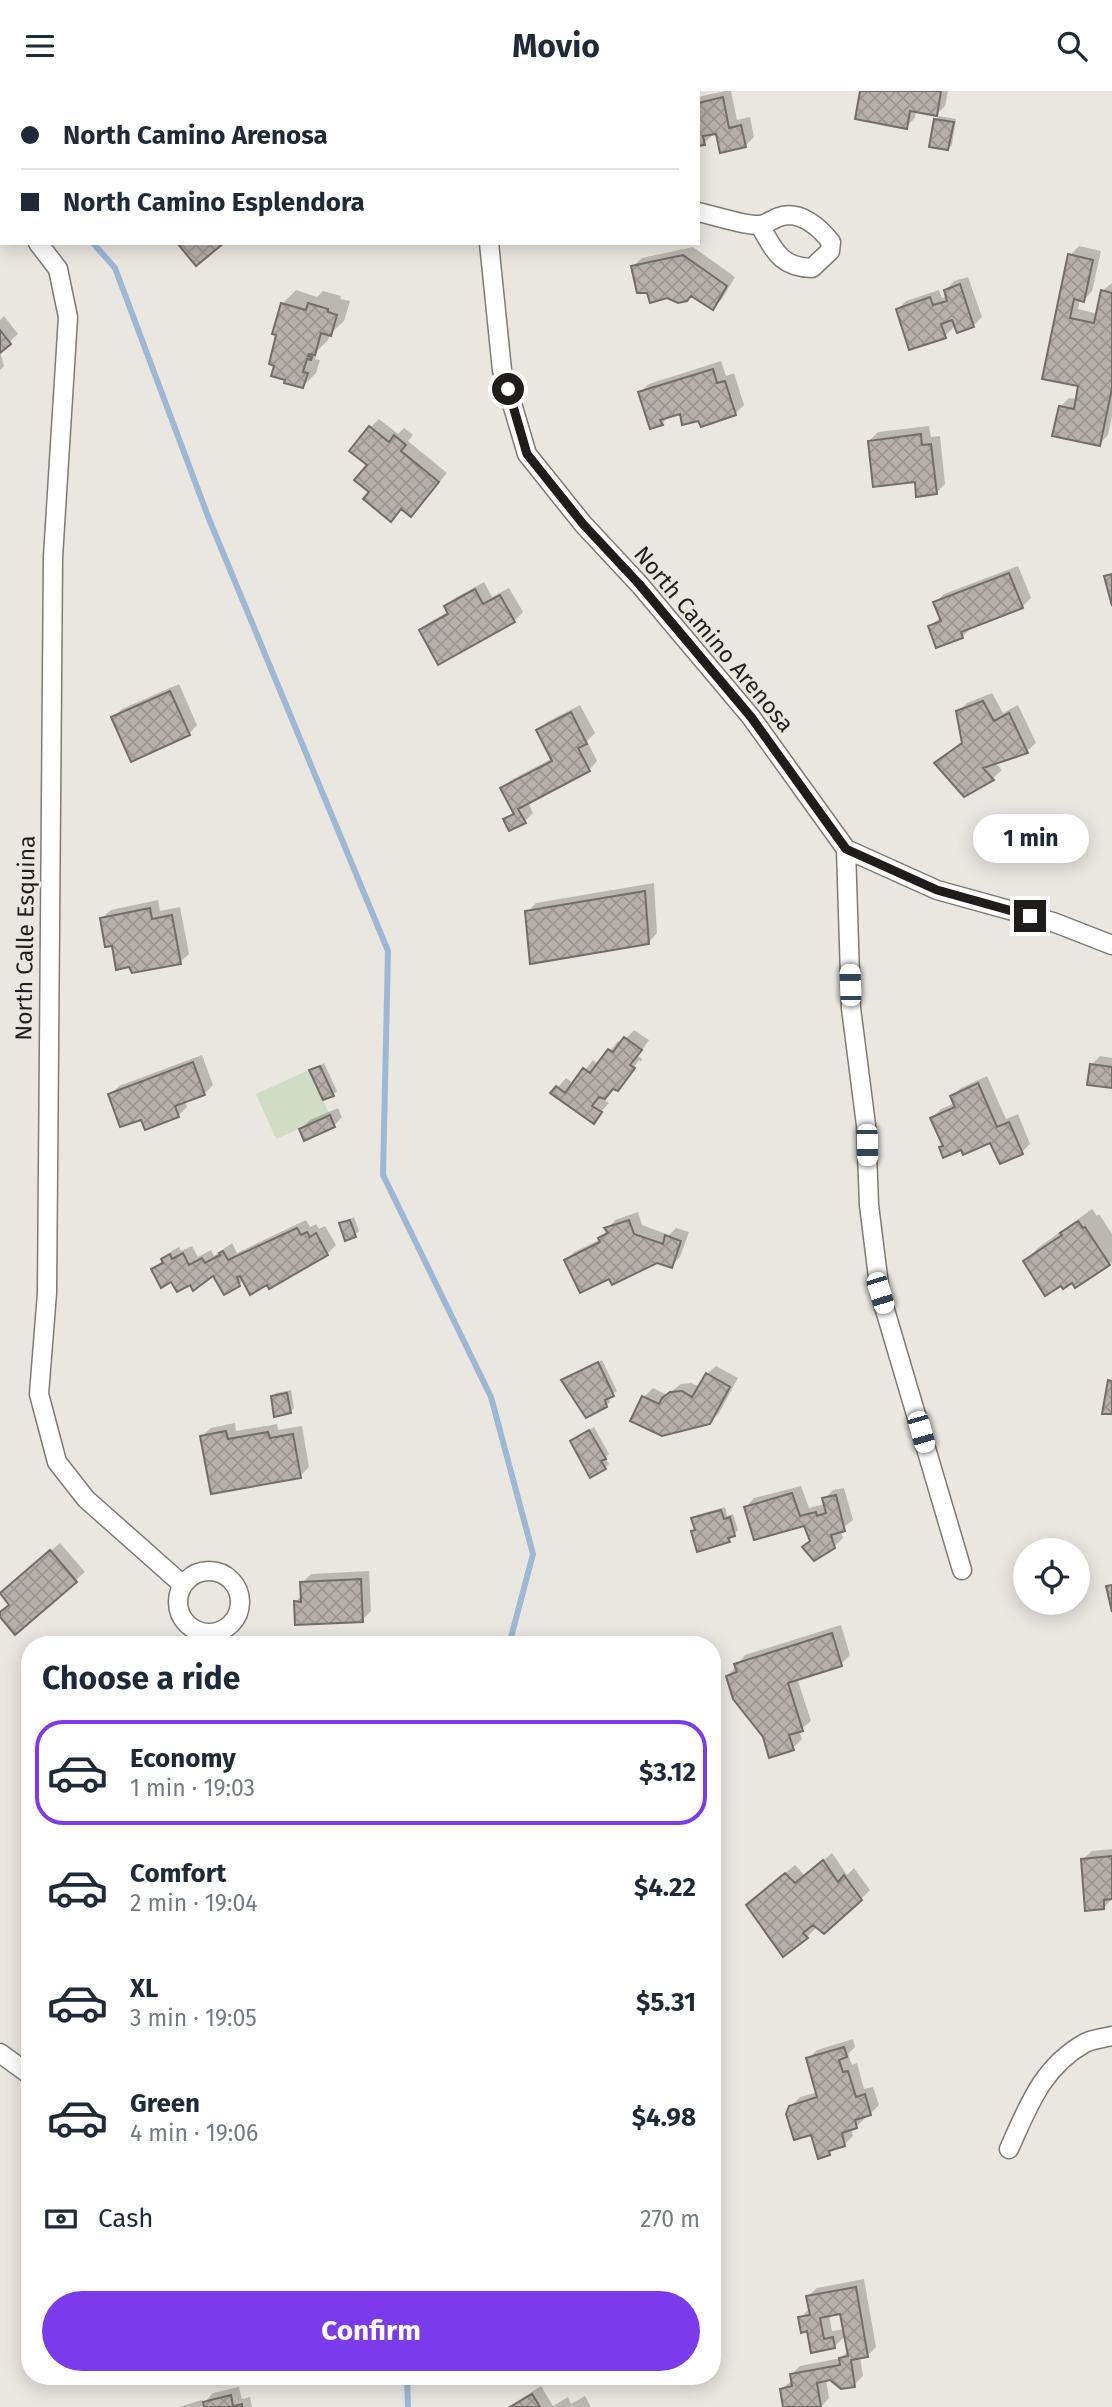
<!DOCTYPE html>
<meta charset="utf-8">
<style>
:root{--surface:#fff;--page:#f6f6f7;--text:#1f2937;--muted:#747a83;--line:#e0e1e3;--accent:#7c3aed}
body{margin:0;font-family:"Fira Sans",sans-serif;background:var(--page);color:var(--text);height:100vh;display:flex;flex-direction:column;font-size:26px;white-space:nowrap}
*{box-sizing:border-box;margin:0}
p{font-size:23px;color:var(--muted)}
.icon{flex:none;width:38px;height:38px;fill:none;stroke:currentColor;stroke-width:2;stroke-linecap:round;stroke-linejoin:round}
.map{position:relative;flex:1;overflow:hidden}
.details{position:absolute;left:21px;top:1545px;width:700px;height:749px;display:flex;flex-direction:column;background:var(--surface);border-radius:28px;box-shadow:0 4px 18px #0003}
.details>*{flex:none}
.guide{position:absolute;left:0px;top:0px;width:700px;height:154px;box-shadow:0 4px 18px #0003;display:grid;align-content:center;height:154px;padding:0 21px;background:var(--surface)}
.tools{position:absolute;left:1013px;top:1447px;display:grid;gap:14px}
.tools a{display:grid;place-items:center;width:77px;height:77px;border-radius:50%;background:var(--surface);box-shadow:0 4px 18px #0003;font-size:35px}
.end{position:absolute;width:32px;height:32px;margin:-16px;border:9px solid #1e1d1b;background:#fff;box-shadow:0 0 0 4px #fff}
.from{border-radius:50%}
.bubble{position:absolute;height:49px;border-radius:24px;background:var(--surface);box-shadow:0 4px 18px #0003;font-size:23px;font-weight:700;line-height:49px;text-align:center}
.car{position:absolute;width:21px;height:42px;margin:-21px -10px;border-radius:9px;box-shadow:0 0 5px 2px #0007;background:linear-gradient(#fff 24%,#345 0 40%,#fff 0 76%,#345 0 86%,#fff 0)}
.guide b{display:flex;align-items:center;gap:24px;height:66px;font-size:26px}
.guide b+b{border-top:2px solid var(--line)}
.guide i{width:18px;height:18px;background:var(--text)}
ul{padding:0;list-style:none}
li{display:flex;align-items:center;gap:21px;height:105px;margin:0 14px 10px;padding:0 7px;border:4px solid transparent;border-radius:28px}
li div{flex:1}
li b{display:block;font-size:26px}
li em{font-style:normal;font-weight:700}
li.selected{border-color:var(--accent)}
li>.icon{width:63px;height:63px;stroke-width:1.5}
h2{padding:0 21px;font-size:32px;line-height:84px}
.pay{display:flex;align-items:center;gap:18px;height:77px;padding:0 21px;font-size:26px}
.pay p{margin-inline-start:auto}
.button{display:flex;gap:14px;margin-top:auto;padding:14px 21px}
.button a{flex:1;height:80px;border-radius:42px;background:var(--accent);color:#fff;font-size:28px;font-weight:700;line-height:80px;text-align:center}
header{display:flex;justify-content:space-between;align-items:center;height:91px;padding:0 21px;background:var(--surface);font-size:32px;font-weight:700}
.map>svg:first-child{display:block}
.pitch{fill:#d0dcc5}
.shadow{fill:#0003;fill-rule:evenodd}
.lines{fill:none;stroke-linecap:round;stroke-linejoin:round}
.stream{stroke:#9db8d5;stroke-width:6}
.building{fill:url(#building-cross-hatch);stroke:#736d6a;stroke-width:2}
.street-casing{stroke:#7e7b75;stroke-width:21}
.street{stroke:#fff;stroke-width:18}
.route{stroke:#1e1d1b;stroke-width:9}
.labels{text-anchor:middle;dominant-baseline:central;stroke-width:5;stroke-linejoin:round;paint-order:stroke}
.street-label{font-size:23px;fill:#1e1d1b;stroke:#eae7e1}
</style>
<header><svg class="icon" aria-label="menu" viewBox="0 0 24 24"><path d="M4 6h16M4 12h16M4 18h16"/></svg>Movio<svg class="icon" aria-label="search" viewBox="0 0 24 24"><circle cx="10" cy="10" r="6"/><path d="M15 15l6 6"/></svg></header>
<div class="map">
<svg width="1112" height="2316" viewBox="0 0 1112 2316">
<defs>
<pattern id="building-cross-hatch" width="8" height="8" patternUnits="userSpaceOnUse" patternTransform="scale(1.75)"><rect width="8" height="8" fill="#b6afac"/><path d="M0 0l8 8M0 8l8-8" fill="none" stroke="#9c9693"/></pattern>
</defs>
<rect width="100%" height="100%" fill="#eae7e1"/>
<path class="pitch" d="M309,979l21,45 -54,24 -20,-45z"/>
<path class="shadow" d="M725,0h6l6,29 13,-3 4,20 -9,9 -28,-15 -13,12 -6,1v-47z
M862,0h86l-3,15 -9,9 -20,-4 -1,7 -9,9z
M939,25l17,3 -4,26 -4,4 -12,-29z
M1079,155l22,5 -9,40 -8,9 -4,-1 -2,10 20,5 4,-23 10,-8v133l-4,19 -9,9 -39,-37 9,-9 8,1 3,-14 -36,-8 26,-122z
M693,156l42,30 -13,22 -9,9 -21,-14 -59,-28 9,-8z
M968,186l14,40 -9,9 -17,-1 -11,11 -47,-27 8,-8 33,-11 3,8 6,-2 -2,-6 8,-9z
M296,199l21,7 6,-6 18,5 -1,3 10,2 -6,20 -14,13 -2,6 -10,10 -3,9 5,1 -4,13 -13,13 -21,-82z
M4,225l14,18 -18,16v-30z
M0,261l4,14 -4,4z
M721,270l5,15 8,-3 10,32 -9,9 -54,-2 -11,3 -8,9 -22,-32 9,-8z
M379,328l19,15 6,-6 9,7 -5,6 39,32 -28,33 -17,2 -31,-16 -2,-28 2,-37z
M929,335l2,11 9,-1 5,48 -9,9 -20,-13 -47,-39 9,-9z
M1018,475l13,32 -9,9 -51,21 -9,9 -32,-11 11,-9 -6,-14 9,-9z
M484,491l8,15 17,-9 14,24 -9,9 -93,9 9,-8 19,-11 -3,-4 9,-9z
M179,593l18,41 -8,9 -76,-16 9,-9z
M992,602l11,20 15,-8 18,38 -9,8 -33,11 8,8 -9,8 -28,17 -28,-32 26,-22 -5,-29 9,-9z
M580,614l15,28 -8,8 10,20 -8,9 -61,32 5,11 -8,8 -20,-1 9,-9 -12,-23 9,-8 42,-22 -15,-27 9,-9z
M654,792l3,50 -8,9 -122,-30 9,-9z
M158,809l2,11 20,-4 9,47 -9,8 -67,-18 -11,-26 9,-8z
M634,939l15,10 -11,16 4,3 -1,3 -2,-2 -16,22h2l-7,7 -4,-1 -11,11 6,4 -16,18 -40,-28 13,-15 8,6 19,-24 6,5 19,-24 3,3z
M202,964l11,30 -9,9 -19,7 2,6 -9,9 -36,2 -32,-23 9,-9z
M1100,965l12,2v28l-21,-21z
M324,972l13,28 -4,4 -21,-24z
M987,985l19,43 12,-5 12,30 -8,8 -31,-11 -30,7h-20l3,-4 -12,-26 9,-9 14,-6 -3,-7 9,-8z
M338,1017l4,9 -8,9 -33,3 9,-9z
M1092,1118l5,7 2,-2 13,20v30l-1,-2 -39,19 -47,-20 13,-13z
M638,1121l4,13 27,10 7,-7 13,4 -9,25 -9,9 -14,-5 -47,15 -44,-15 8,-9 25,-12 16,-20z
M354,1126l5,14 -4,4 -14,-11z
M306,1129l4,7 6,-3 3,5 6,-3 11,19 -9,9 -59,29 -24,-3 -6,5 -24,-12 -23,10 -19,-3 -19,-10 19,-19 7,-4 2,4 11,-5 6,11 13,-7 3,6 18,-13 5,10z
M602,1269l15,31 -8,5 1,6 -4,4 -43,-25z
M716,1275l22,12 -19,35 -9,9 -48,12 -18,-37 9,-9 14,7 14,-11 10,-1 9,4 7,-13z
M291,1299l3,18 -4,4 -18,-15 4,-4z
M235,1332l1,8 41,-7 1,6 24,-4 7,41 -9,9 -98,-40 9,-8z
M594,1336l15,27 -4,3 4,7 -4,4 -33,-27z
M801,1395l8,22 16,-4 -1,-5 9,-9 11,-2 9,32 -13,10 3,8 -9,9 -23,-7 -6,-16 -59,-17 8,-9z
M725,1416l2,9 6,-2 5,16 -9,11 -36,-10 3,-3 -3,-9 4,-4z
M60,1452l25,29 -70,61 -15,-18 10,-10v-19z
M369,1480l2,40 -9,9 -65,3 -1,-22 7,-6 -1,-12 9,-9z
M841,1534l9,30 -9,9 -44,14 14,43 -12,10 3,8 -9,9 -65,-72 17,-21z
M1112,1758v50l-8,9 -21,-49 9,-8z
M832,1762l15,22 7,-7 16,22 -9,9 -43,27 -11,11 -50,-41 38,-31 10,11z
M853,1948l2,8 -7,7 4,11 5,-2 7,26 9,-2 6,18 -9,9 -6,1 1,3 -9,9 -5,1 2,8 -8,8 -9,3 -7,7 -38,-48 9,-9 18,-5 -10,-33 9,-9z
M864,2188l12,68 -9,9 -7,1 3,19 -9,9 -23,-7 -5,1 3,19 -8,9h-36l-4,-18 12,-9 -1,-6 8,-8 41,-8 8,-8 -3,-15 -12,12 -25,-18 -9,-11 9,-9 -1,-13 9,-8zM842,2221l3,17 -13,2 -3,-17z
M541,2295l12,20 15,-9 3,7 14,-8 6,11h-83z
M239,2296l3,12 8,-2 2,10h-73l23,-7 1,4 10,-11z"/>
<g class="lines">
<path class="stream" d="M0,49l2,2
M93,152l22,25 94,251 179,432 -5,224 108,222 42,157 -24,91
M407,2286l1,30"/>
</g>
<path class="building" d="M860,0h81l-4,25 -27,-5 -3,18 -52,-10z
M723,6l6,31 12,-3 5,22 -26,6 -4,-19 -13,2 2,9 -7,1v-43z
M934,28l20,3 -6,28 -19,-3z
M177,152h47l-28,23z
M1068,163l25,6 -9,42 -10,-3 -4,19 24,5 7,-33 11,3v95l-12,58 -48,-10 7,-30 15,3 4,-23 -36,-7z
M683,164l44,31 -14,24 -22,-14 -4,5 -9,2 -11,-5 -17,5 -3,-10h-10l-6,-27z
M960,193l14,43 -17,6 -5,-13 -11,4 5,14 -37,12 -13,-41 34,-12 3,8 14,-4 -3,-11z
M281,212l25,7 2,-7 20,6v3l9,3 -6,21 -10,-3 -6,22 -6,-1 -1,2 4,1 -1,3 -4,-1 -4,13 5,1 -5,15 -19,-5 1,-3 -14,-4 3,-10 -5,-2 7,-29 -4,-1z
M0,239l11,14 -11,9z
M713,278l4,14 8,-2 11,34 -35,12 -3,-6 -16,4 -2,-11 -20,6 3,5 -13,4 -12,-37z
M369,335l20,16 5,-7 12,10 -5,6 38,31 -28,35 -10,-8 -10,13 -28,-23 6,-7 -15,-12 13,-15 -18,-14z
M921,343l1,11 9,-1 6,50 -21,3 -1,-15 -42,5 -5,-46z
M1009,482l14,35 -62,24 2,6 -27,10 -8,-22 13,-5 -8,-19z
M1112,483v32l-8,-30z
M475,498l8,15 17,-9 15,27 -77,43 -19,-35 29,-16 -4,-8z
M170,600l20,44 -59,27 -20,-45z
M983,610l11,20 15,-8 19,40 -45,15 11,12 -30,17 -30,-34 28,-20 -6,-32z
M571,621l16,32 -9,4 12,23 -72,38 8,14 -17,8 -6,-12 11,-5 -14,-26 52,-27 -16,-31z
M645,800l4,53 -119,20 -5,-53z
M150,817l2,11 20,-4 9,49 -49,9 -3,-6 -13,3 -4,-24 -7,1 -5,-29z
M624,946l18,13 -12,15 5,3 -17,23 -5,-2 -8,10 -6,-2 -7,9 10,6 -8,12 -44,-31 6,-7 9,7 18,-25 7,5 18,-24 5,3z
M193,971l12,33 -30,11 4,11 -34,13 -4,-10 -21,7 -12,-33z
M1090,973l22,3v21l-25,-3z
M320,975l14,30 -11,4 -14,-30z
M978,992l19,44 12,-5 14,32 -23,10 -10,-21 -27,12 -2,-5 -18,8 -4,-11 4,-1 -13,-28 25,-11 -5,-11z
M330,1024l5,12 -31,14 -5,-12z
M350,1129l6,17 -11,4 -6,-18z
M629,1129l5,14 29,10 2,-9 16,6 -9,27 -15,-5 -45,22 -3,-6 -29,14 -16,-33 36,-18 -2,-4 10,-5 -4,-5z
M1078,1130l5,7 2,-1 25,38 -35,23 -3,-5 -9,6 -2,-3 -16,10 -22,-35 39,-26 -2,-2z
M297,1137l4,7 6,-3 3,5 6,-4 12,22 -59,34 -2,-4 -17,10 -10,-19 -3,1 3,9 -16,9 -11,-19 -20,15 -3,-6 -13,7 -6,-10 -10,6 -10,-19 12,-6 -2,-4 9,-5 2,5 11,-6 6,12 13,-7 3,5 15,-8 -1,-2 4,-2 5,9z
M598,1271l16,34 -9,4 2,7 -21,11 -25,-38z
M706,1282l24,14 -20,37 -48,12 -32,-15 12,-25 17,8 3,-6 8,-6 12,-1 10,6z
M1108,1289l4,1v33h-10z
M287,1302l4,20 -17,4 -3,-21z
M589,1339l17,29 -5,2 5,8 -16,9 -20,-37z
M226,1340l2,8 40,-7 2,6 23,-4 8,44 -90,16 -11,-58z
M792,1402l8,23 16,-4 1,4 9,-3 -4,-15 14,-3 9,36 -14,4 4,13 -21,13 -12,-14 8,-6 -6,-15 -50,14 -10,-33z
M721,1419l3,9 6,-2 5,19 -7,2 2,4 -33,10 -6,-21 4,-1 -4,-12z
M50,1459l27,32 -62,53 -15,-18v-5l9,-7 -9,-12z
M361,1488l2,43 -68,3 -1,-24 7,1 -1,-20z
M1112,1494v27l-6,-26z
M832,1542l10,33 -54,17 15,48 -14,4 5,15 -25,8 -6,-21 -30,-38 -7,-23 11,-4 -3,-8z
M1112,1765v43l-8,1v9l-19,2 -4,-52z
M823,1769l15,22 6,-7 18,25 -38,34 -11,-9 -10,8 5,5 -25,19 -37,-52 39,-32 10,10z
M844,1956l3,10 -8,3 4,12 5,-1 8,26 9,-3 6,21 -16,5 2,8 -15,5 3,13 -16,5 1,4 -12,4 -7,-24 -17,5 -8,-26 3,-8 28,-9 -11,-39z
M856,2196l12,70 -17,3 4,27 -14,2 -11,-9 -13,3 4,24h-38l-3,-18 12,-3 -2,-12 50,-9 -1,-7 9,-2 -8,-42 -20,4 4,21 9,-2 2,11 -24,5 -4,-22 -6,2 -3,-16 12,-2 -4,-19z
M532,2303l8,13h-30z
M231,2304l2,11 9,-2v3h-38l-1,-5z"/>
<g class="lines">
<defs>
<path id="street" d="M538,0v2
M87,2l1,-2
M698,121c16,3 46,14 61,13 6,0 14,-6 20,-8 21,-7 40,10 52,25l-1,9 -18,17c-32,-1 -37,-17 -52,-42
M0,138l2,-1
M38,152l20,26 10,48 -15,240 -6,736 -8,101 18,68 29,37 97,86
M489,152l13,127 25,84 56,70 56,60 112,133 95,132 5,159 15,117 3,80 11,88 82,277
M846,758l91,41 116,32 59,23
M178 1511a31 31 0 1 1 62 0a31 31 0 1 1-62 0Z
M0,1962l30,22
M1009,2058c19,-42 33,-82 76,-106 8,-4 19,-5 27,-7"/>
</defs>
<use href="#street" class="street-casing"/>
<use href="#street" class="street"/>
</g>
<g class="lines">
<path class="route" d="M508,298l19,65 56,70 56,60 112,133 95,132 91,41 93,26"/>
</g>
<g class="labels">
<g class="street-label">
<text transform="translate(714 548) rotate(50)">North Camino Arenosa</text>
<text transform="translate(25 847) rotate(-89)">North Calle Esquina</text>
</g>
</g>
</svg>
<div class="tools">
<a><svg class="icon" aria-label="locate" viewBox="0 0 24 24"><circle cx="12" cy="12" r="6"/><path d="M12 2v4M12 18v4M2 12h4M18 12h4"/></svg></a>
</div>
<i class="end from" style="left:508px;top:298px"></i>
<i class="end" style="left:1030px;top:825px"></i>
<div class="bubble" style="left:973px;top:723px;width:116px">1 min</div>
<i class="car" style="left:850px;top:894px;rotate:358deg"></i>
<i class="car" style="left:867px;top:1054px;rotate:179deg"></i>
<i class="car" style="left:880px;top:1202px;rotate:163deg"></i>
<i class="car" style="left:921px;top:1341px;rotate:164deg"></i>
<div class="guide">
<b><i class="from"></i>North Camino Arenosa</b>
<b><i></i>North Camino Esplendora</b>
</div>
<section class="details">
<h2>Choose a ride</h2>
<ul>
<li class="selected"><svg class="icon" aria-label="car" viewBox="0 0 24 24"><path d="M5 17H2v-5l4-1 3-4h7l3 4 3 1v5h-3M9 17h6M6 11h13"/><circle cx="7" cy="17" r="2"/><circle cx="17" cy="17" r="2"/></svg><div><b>Economy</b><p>1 min · 19:03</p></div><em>$3.12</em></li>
<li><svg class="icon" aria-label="car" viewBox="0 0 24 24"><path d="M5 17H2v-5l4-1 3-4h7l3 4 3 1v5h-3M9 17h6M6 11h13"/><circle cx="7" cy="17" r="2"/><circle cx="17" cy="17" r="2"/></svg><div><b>Comfort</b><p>2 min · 19:04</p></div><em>$4.22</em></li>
<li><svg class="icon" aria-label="car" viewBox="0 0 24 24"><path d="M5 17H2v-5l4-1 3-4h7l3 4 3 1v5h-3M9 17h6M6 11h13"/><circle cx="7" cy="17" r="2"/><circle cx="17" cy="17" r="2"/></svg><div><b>XL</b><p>3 min · 19:05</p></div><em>$5.31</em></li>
<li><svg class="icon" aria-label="car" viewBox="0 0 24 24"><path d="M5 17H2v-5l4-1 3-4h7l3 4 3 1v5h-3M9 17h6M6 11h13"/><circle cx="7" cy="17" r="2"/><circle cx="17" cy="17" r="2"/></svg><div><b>Green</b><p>4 min · 19:06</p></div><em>$4.98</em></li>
</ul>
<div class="pay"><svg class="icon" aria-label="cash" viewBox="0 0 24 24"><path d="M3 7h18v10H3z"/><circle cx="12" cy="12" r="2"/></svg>Cash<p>270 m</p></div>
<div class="button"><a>Confirm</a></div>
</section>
</div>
